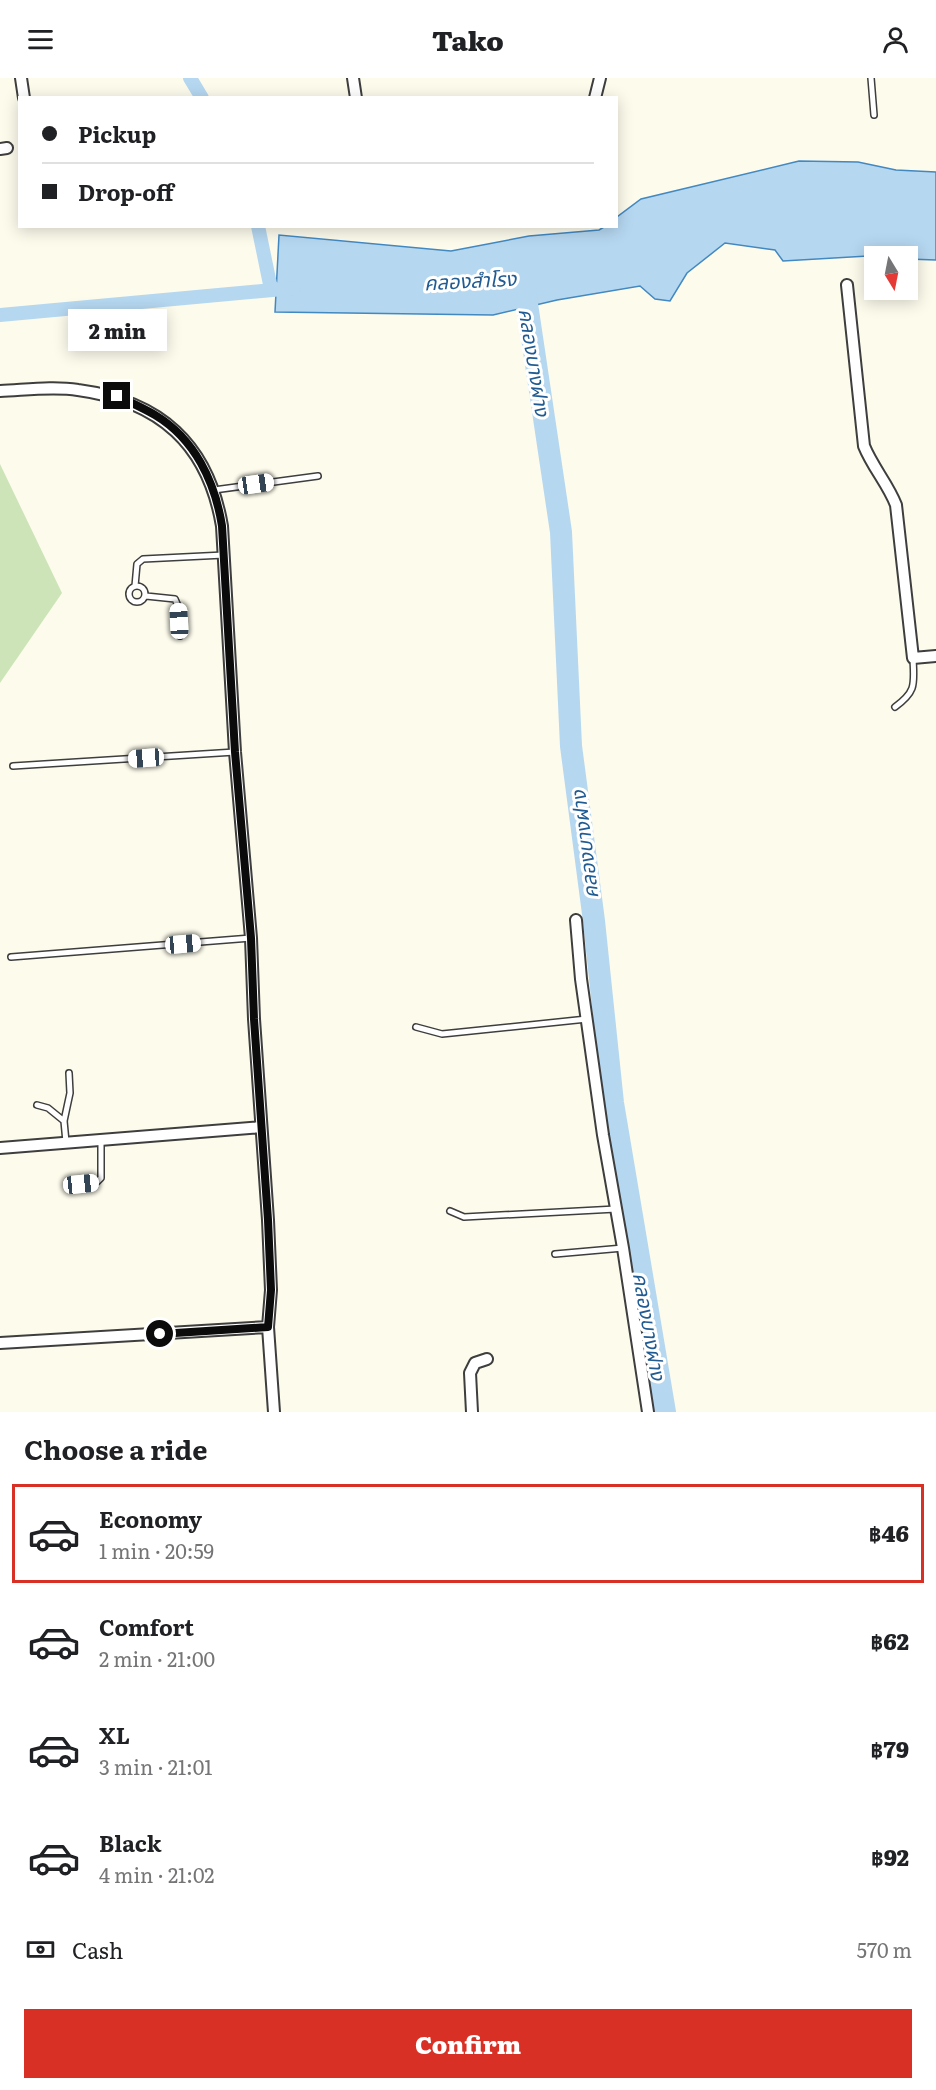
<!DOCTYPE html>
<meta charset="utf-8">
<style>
:root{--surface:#fff;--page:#f2f2f2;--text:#202124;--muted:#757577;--line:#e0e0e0;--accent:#d93025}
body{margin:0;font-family:Literata,"Noto Sans Thai",serif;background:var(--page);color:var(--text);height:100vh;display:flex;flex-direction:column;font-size:22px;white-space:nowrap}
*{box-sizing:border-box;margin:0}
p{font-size:20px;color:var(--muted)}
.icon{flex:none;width:33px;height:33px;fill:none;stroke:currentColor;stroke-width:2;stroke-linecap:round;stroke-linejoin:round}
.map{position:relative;height:1334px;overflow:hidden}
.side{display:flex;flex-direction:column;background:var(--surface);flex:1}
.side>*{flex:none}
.guide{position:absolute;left:18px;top:18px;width:600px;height:132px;border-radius:0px;box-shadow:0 3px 15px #0003;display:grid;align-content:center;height:132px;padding:0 24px;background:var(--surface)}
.needle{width:39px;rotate:170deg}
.buttons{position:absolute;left:864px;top:168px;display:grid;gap:12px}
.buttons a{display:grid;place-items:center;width:54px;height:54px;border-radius:0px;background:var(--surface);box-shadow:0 3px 15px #0003;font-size:30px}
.end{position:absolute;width:27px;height:27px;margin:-14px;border:8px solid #0b0b0b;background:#fff;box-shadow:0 0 0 3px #fff}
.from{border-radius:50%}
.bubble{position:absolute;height:42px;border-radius:0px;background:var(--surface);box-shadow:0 3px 15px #0003;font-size:20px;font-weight:800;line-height:42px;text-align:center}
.car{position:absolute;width:18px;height:36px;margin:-18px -9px;border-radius:8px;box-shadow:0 0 4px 2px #0007;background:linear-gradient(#fff 24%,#345 0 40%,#fff 0 76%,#345 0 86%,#fff 0)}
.guide b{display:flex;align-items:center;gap:21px;height:57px;font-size:22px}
.guide b+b{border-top:2px solid var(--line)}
.guide i{width:15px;height:15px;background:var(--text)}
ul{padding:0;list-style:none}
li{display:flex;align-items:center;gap:18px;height:99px;margin:0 12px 9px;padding:0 12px;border:3px solid transparent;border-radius:0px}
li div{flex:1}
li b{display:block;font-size:22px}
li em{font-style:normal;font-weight:800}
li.current{border-color:var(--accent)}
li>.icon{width:54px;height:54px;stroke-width:1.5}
h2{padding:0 24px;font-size:27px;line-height:72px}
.pay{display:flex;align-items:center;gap:15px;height:66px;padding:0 24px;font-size:22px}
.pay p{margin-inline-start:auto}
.cta{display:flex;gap:12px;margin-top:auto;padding:12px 24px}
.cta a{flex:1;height:69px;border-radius:0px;background:var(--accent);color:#fff;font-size:24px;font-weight:800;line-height:69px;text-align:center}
header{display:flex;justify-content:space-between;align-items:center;height:78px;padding:0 24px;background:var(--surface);font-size:27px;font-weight:800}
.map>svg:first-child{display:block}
.green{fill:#cde4b9}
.water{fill:#b5d7f0;stroke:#4288c1;stroke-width:1.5}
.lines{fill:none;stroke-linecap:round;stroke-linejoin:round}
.canal{stroke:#b5d7f0;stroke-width:14}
.river{stroke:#b5d7f0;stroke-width:22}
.lane-casing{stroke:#3e3e3e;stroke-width:8}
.street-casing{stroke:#3e3e3e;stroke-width:14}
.lane{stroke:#fff;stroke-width:5}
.street{stroke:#fff;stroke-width:10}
.route{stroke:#0b0b0b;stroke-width:8}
.labels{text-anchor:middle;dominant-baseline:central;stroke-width:6;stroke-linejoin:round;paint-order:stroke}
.water-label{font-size:20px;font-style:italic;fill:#205b92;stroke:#fff}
</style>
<header><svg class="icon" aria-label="menu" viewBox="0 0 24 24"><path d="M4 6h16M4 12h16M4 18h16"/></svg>Tako<svg class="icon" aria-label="person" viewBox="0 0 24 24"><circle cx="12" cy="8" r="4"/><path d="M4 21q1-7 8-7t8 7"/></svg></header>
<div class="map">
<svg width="936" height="1334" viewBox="0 0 936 1334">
<rect width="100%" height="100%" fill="#fdfbec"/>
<path class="green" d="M0,386l62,129 -62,90z"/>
<path class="water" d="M799,83l59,1 38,8 40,2v88l-28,-1v-3h-40l-85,5 -8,-11 -50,-7 -38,30 -17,28 -15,-2 -15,-13 -83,14 -64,15 -218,-3 4,-77 172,16 78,-15 70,-6 5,-3 12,-1 1,-9 24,-18z"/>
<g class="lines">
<path class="canal" d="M190,0l12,20
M258,148l13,63
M0,237l294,-27"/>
<path class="river" d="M523,199l38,255 10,214 23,175 19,182 52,309"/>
<defs>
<path id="lane" d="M871,0l3,37
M214,412l104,-14
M129 516a8 8 0 1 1 16 0a8 8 0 1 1-16 0Z
M135,508l2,-22 6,-5 81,-4
M146,518l29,3 3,7 2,30
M895,629c22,-16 19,-23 18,-49
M13,688l222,-14
M11,879l240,-19
M416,949l26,7 145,-15
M37,1027l11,3 16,13
M66,1064l-2,-21 6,-28 -1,-20
M81,1106l16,-2 4,-4v-38
M450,1133l14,6 152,-8
M555,1176l68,-6"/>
<path id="street" d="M21,0l3,20
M353,0l3,20
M595,20l5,-20
M0,71l7,-1
M847,207l17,161c9,22 24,38 32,59l17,153 23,-2
M0,313c25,-1 53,-5 78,-1 82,11 130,54 144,136l13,226 16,186 3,81 14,201 3,70 -3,37 6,85
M576,842l5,59 22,156 20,113 25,164
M0,1070l261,-21
M0,1265l268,-16
M472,1334l-2,-39 5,-10 12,-4"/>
</defs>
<use href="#lane" class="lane-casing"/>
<use href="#street" class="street-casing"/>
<use href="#lane" class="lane"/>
<use href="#street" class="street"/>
</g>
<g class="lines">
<path class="route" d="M117,318c13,6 26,12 38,19 40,24 60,67 67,111l13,226 16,186 3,81 14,201 3,70 -3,37 -108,7"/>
</g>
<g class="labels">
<g class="water-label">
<text transform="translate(470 201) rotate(-3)">คลองสำโรง</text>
<text transform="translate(536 284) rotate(81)">คลองบางฝาง</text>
<text transform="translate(583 767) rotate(-97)">คลองบางฝาง</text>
<text transform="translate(651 1248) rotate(80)">คลองบางฝาง</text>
</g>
</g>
</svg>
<div class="buttons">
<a><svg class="needle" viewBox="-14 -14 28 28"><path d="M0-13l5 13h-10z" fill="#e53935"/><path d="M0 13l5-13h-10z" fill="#757577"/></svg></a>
</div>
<i class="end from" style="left:160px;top:1256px"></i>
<i class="end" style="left:117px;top:318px"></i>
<div class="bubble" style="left:68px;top:231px;width:99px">2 min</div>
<i class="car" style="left:256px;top:406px;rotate:82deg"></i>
<i class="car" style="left:179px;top:543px;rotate:357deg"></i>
<i class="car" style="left:146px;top:680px;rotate:266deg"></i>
<i class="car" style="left:183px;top:866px;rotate:85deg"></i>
<i class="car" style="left:81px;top:1106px;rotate:84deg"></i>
<div class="guide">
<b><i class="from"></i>Pickup</b>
<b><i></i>Drop-off</b>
</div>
</div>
<section class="side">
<h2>Choose a ride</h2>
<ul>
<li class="current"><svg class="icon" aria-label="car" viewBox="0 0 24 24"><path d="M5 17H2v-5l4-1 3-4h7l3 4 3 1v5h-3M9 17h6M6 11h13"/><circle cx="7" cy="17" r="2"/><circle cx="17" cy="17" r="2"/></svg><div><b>Economy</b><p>1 min · 20:59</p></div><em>฿46</em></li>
<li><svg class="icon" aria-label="car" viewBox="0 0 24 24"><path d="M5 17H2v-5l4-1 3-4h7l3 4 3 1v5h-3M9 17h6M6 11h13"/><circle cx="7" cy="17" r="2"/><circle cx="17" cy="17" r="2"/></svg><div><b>Comfort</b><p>2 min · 21:00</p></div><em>฿62</em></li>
<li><svg class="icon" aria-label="car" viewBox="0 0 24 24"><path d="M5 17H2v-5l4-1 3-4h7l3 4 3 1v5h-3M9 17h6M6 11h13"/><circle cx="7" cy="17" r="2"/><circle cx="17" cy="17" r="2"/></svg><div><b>XL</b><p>3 min · 21:01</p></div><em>฿79</em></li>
<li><svg class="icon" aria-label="car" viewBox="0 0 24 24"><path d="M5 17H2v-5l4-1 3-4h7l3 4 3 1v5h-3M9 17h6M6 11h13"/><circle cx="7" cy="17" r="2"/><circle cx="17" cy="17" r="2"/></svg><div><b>Black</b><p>4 min · 21:02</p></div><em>฿92</em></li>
</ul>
<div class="pay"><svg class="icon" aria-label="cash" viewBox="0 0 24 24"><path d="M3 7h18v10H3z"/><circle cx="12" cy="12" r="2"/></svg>Cash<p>570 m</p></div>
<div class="cta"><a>Confirm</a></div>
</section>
